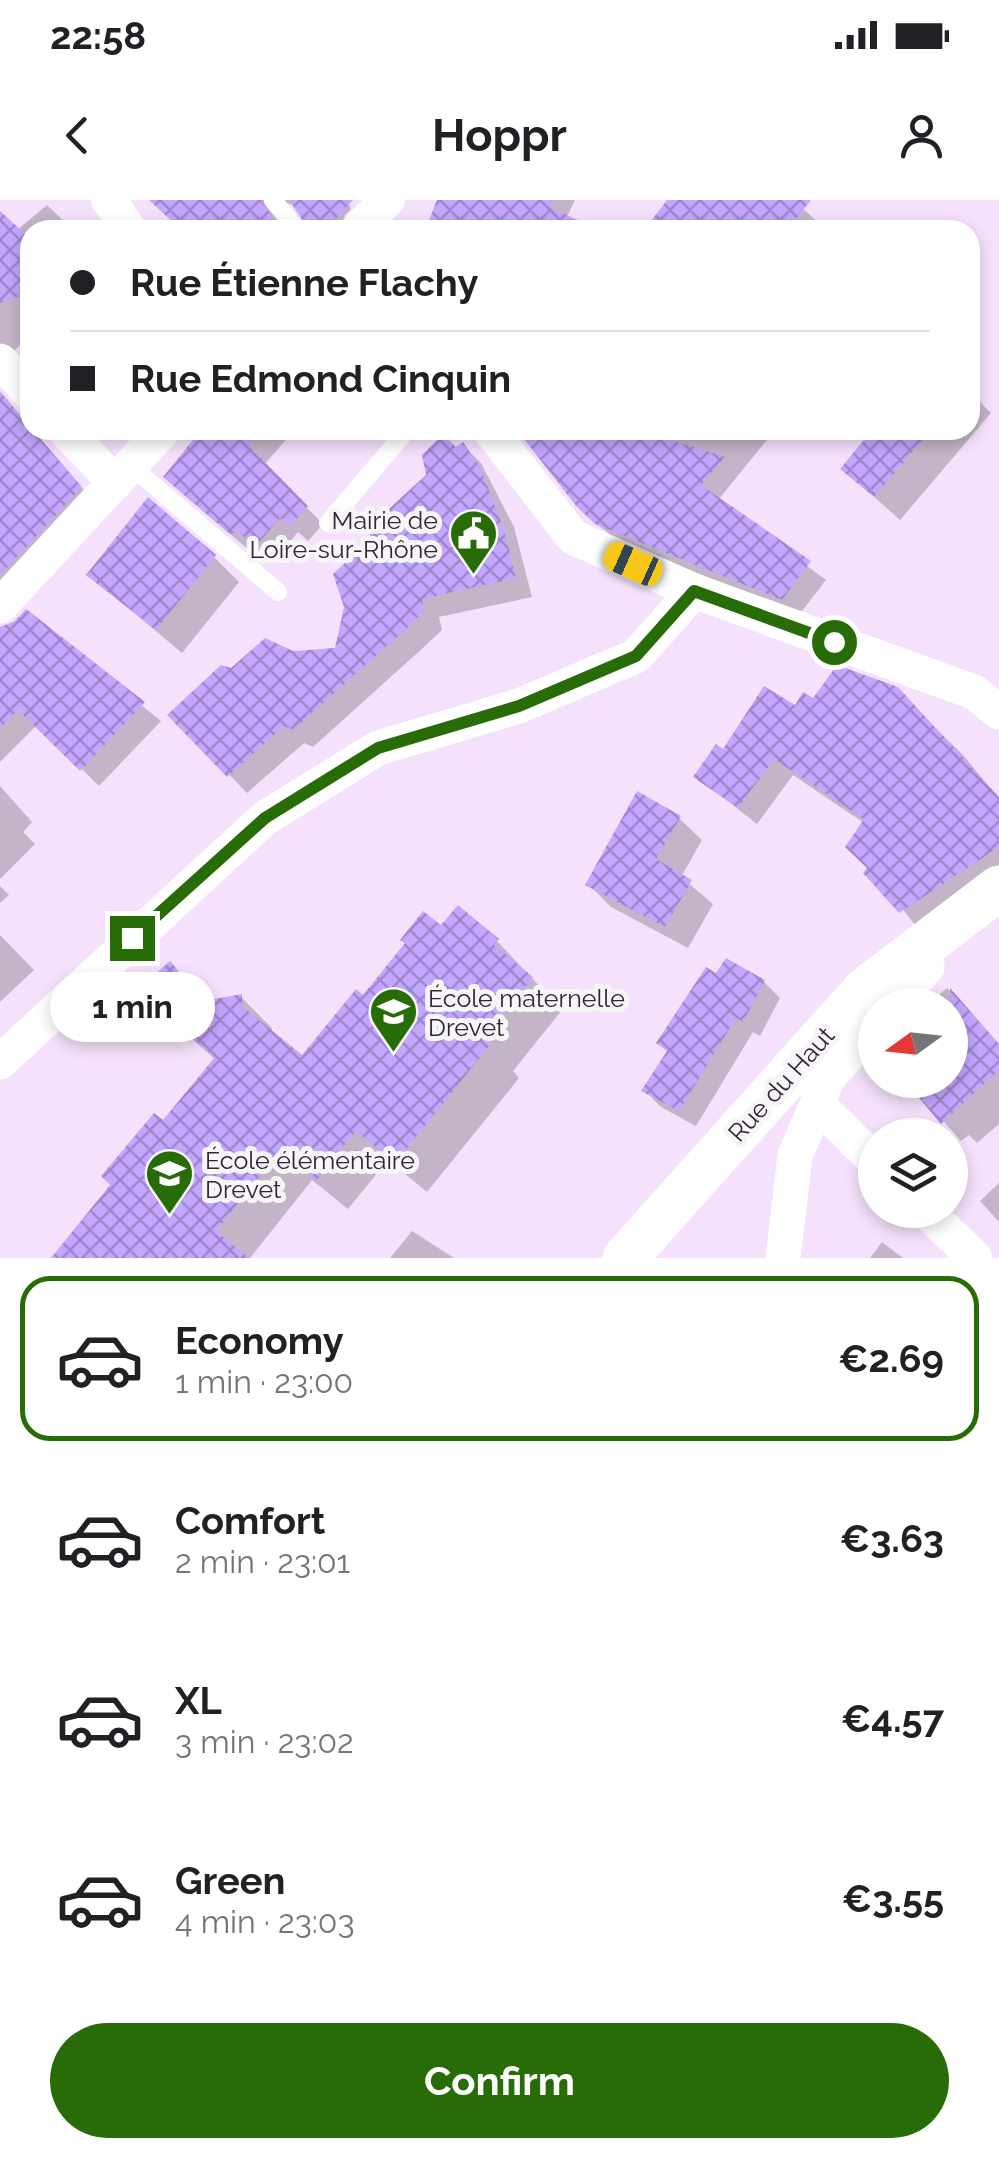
<!DOCTYPE html>
<meta charset="utf-8">
<style>
:root{--surface:#fff;--page:#f2f2f2;--text:#202124;--muted:#757577;--line:#e0e0e0;--accent:#276c06}
body{margin:0;font-family:Raleway,sans-serif;background:var(--page);color:var(--text);height:100vh;display:flex;flex-direction:column;font-size:38px;white-space:nowrap}
*{box-sizing:border-box;margin:0}
p{font-size:32px;color:var(--muted)}
.icon{flex:none;width:55px;height:55px;fill:none;stroke:currentColor;stroke-width:2;stroke-linecap:round;stroke-linejoin:round}
.map{position:relative;height:1058px;overflow:hidden}
.side{display:flex;flex-direction:column;background:var(--surface);flex:1}
.side>*{flex:none}
.guide{position:absolute;left:20px;top:20px;width:960px;height:220px;border-radius:30px;box-shadow:0 5px 15px #0003;display:grid;align-content:center;height:220px;padding:0 50px;background:var(--surface)}
.needle{width:65px;rotate:255deg}
.tools{position:absolute;left:858px;top:788px;display:grid;gap:20px}
.tools a{display:grid;place-items:center;width:110px;height:110px;border-radius:50%;background:var(--surface);box-shadow:0 5px 15px #0003;font-size:50px}
.end{position:absolute;width:45px;height:45px;margin:-22px;border:12px solid #276c06;background:#fff;box-shadow:0 0 0 5px #fff}
.from{border-radius:50%}
.bubble{position:absolute;height:70px;border-radius:35px;background:var(--surface);box-shadow:0 5px 15px #0003;font-size:32px;font-weight:700;line-height:70px;text-align:center}
.car{position:absolute;width:30px;height:60px;margin:-30px -15px;border-radius:12px;box-shadow:0 0 8px 2px #0007;background:linear-gradient(#f5c518 24%,#345 0 40%,#f5c518 0 76%,#345 0 86%,#f5c518 0)}
.guide b{display:flex;align-items:center;gap:35px;height:95px;font-size:38px}
.guide b+b{border-top:2px solid var(--line)}
.guide i{width:25px;height:25px;background:var(--text)}
ul{padding:18px 0 0;list-style:none}
li{display:flex;align-items:center;gap:30px;height:165px;margin:0 20px 15px;padding:0 30px;border:5px solid transparent;border-radius:30px}
li div{flex:1}
li b{display:block;font-size:38px}
li em{font-style:normal;font-weight:700}
li.current{border-color:var(--accent)}
li>.icon{width:90px;height:90px;stroke-width:1.5}
.action{display:flex;gap:20px;margin-top:auto;padding:20px 50px}
.action a{flex:1;height:115px;border-radius:60px;background:var(--accent);color:#fff;font-size:40px;font-weight:700;line-height:115px;text-align:center}
.status{display:flex;justify-content:space-between;align-items:center;height:70px;padding:0 50px;background:var(--surface);direction:ltr}
.status svg{height:28px;fill:currentColor}
header{display:flex;justify-content:space-between;align-items:center;height:130px;padding:0 50px;background:var(--surface);font-size:45px;font-weight:700}
.map>svg:first-child{display:block}
.shadow{fill:#0003}
.building{fill:url(#building-cross-hatch)}
.lines{fill:none;stroke-linecap:round;stroke-linejoin:round}
.service{stroke:#fff;stroke-width:18}
.minor{stroke:#fff;stroke-width:35}
.tertiary{stroke:#fff;stroke-width:45}
.route{stroke:#276c06;stroke-width:12}
.labels{text-anchor:middle;dominant-baseline:central;stroke-width:10;stroke-linejoin:round;paint-order:stroke}
.poi-label{font-size:25px;fill:#35223b;stroke:#f6f6f6;text-anchor:start}
.street-label{font-size:25px;fill:#35223b;stroke:#f6f6f6}
</style>
<div class="status"><b>22:58</b><svg viewBox="0 0 49 12"><path d="M0 12V9h3v3zM5 12V6h3v6zM10 12V3h3v9zM15 12V0h3v12zM26 1h20v11H26zM47 4h2v5h-2z"/></svg></div>
<header><svg class="icon" aria-label="back" viewBox="0 0 24 24"><path d="M15 5l-7 7 7 7"/></svg>Hoppr<svg class="icon" aria-label="person" viewBox="0 0 24 24"><circle cx="12" cy="8" r="4"/><path d="M4 21q1-7 8-7t8 7"/></svg></header>
<div class="map">
<svg width="999" height="1058" viewBox="0 0 999 1058">
<defs>
<pattern id="building-cross-hatch" width="8" height="8" patternUnits="userSpaceOnUse" patternTransform="scale(2.5)"><rect width="8" height="8" fill="#c3a6fe"/><path d="M0 0l8 8M0 8l8-8" fill="none" stroke="#9f87cf"/></pattern>
</defs>
<rect width="100%" height="100%" fill="#f5e1fb"/>
<path class="shadow" d="M154,0h193l4,9 -7,7 12,14h-45l-15,-24 -9,-3 -11,10 5,17h-99z
M439,0h136l-10,21 8,9h-146z
M671,0h122l27,24 -4,6h-162z
M47,5l26,25h-43v105l-30,30v-151l17,16z
M0,191l97,115 -97,109z
M970,192l21,21 -91,107 -57,-51 32,-39h95z
M204,230h83l4,4 -27,31 59,59 -15,17 -10,-9 -25,29 -20,-16 -4,5 -66,-56z
M525,230h250l-57,70 108,80 -27,35 -184,-76 -19,-16z
M463,245l18,18 33,64 18,70 -93,20 3,13 -17,16 -112,101 -9,-4 -57,50 -76,-78 61,-44 61,-18 44,-3 37,-110z
M214,357l25,25 -57,71 -93,-78z
M26,412l135,109 -62,65 -62,-61 -37,37v-134l6,1z
M896,489l67,66 36,44v78l-80,53 -49,-62 -6,-45 -71,-48 -36,49 -60,-47 26,-24 73,-45 17,-7z
M0,586l32,36 -9,10 12,12 -35,35z
M679,618l23,22 -21,37 32,27 -25,44 -77,-41 -23,-23z
M0,686l9,9 -9,8z
M441,728l56,13 65,69 -49,61 6,7 -92,114 -39,-32 -40,49 -36,-29 -62,78h-196l162,-198 -78,-68 32,-27 37,38 34,-6 31,31v6l30,24z
M0,735l34,35 -34,32z
M717,776l47,6 16,16 -20,38 -7,-4 -57,94 -35,-19 -16,-16z
M947,788l52,57v79l-22,19 -8,-8 -8,6 -54,-61h43v-75h-23z
M999,983v39l-19,-21z
M412,1031l42,27h-64z
M882,1042l21,16h-33z"/>
<path class="building" d="M149,0h112l20,30h-100z
M289,0h64l-27,30h-17z
M437,0h116l-3,8 51,22h-176z
M667,0h144l-24,30h-143z
M0,11l30,27v54l-30,11z
M0,192l82,95 -82,88z
M201,230h63l-15,16 59,60 -18,20 -10,-8 -25,29 -19,-17 -5,5 -68,-58z
M517,230h122l86,27 -24,28 110,76 -29,39 -187,-76 -18,-17z
M872,230h59l-57,67 -34,-28z
M443,234l13,13 7,-5 17,25 24,63 12,48 -94,21 2,12 -17,17 -114,102 -9,-4 -57,51 -60,-62 54,-50 10,3 34,-30 28,13 42,-3 9,-41 -11,-33 38,-35 -3,-11 58,-53 -4,-20z
M148,297l68,58 -60,75 -70,-55z
M26,409l119,93 -65,69 -62,-61 -18,18v-101l15,-6z
M837,465l61,22 101,110v50l-100,66 -36,-40 4,-5 -22,-21 19,-28 -90,-60 -36,49 -45,-31 23,-33 7,5 41,-63 31,19 8,-13 10,6z
M637,591l44,25 -25,43 36,21 -27,47 -80,-42z
M458,705l41,34 -5,6 39,32 -50,62 7,6 -95,118 -39,-32 -40,50 -36,-30 -64,80 33,27h-198l59,-73 -9,-9 53,-63 9,7 52,-63 -80,-65 35,-31 34,40 38,-7v12l60,49 54,-66 7,6 42,-52 -5,-3 23,-29 18,14z
M726,758l39,22 -22,42 -7,-4 -57,93 -38,-20 26,-40 -11,-8 50,-76 10,6z
M950,788l49,56v26l-58,54 -37,-44h46z"/>
<g class="lines">
<path class="service" d="M273,0l24,30
M130,265l148,127
M328,323l74,-87 -4,-6"/>
<path class="minor" d="M109,0l20,30
M357,30l30,-30
M0,161l30,32
M65,230l50,53
M490,230l83,107 121,54 280,101 25,20
M0,406l163,-176
M893,805l34,-38 -5,-20
M0,862l265,-244 113,-70 141,-42 117,-50 58,-65
M819,906l56,55
M925,1010l50,48
M783,1058l12,-102 33,-78 47,-53"/>
<path class="tertiary" d="M625,1058l240,-268 134,-102"/>
</g>
<g class="lines">
<path class="route" d="M132,738l133,-120 113,-70 141,-42 117,-50 58,-65 140,51"/>
</g>
<defs>
<symbol id="civic-pin" viewBox="-11 -11 22 30"><path d="M0 17L-7.5 6A9.5 9.5 0 1 1 7.5 6Z" fill="#276c06" stroke="#f6f6f6"/><path d="M-.6-6.5H3V-4.5H.6V-3L4-1V1h2V6H-6V1h2V-1L-.6-3ZM-1.2 2.5V6h2.4V2.5Z" fill="#fff"/></symbol>
<symbol id="school-pin" viewBox="-11 -11 22 30"><path d="M0 17L-7.5 6A9.5 9.5 0 1 1 7.5 6Z" fill="#276c06" stroke="#f6f6f6"/><path d="M0-5L7-2L0 1L-7-2ZM-4 1L0 2.5L4 1V4Q0 6-4 4Z" fill="#fff"/></symbol>
</defs>
<g fill-rule="evenodd">
<use href="#civic-pin" x="446" y="306" width="55" height="75"/>
<use href="#school-pin" x="366" y="784" width="55" height="75"/>
<use href="#school-pin" x="142" y="946" width="55" height="75"/>
</g>
<g class="labels">
<g class="poi-label">
<text x="438" y="320" text-anchor="end">Mairie de<tspan x="438" dy="29">Loire-sur-Rhône</tspan></text>
<text x="428" y="798">École maternelle<tspan x="428" dy="29">Drevet</tspan></text>
<text x="205" y="960">École élémentaire<tspan x="205" dy="29">Drevet</tspan></text>
</g>
<g class="street-label">
<text transform="translate(781 884) rotate(-48)">Rue du Haut</text>
</g>
</g>
</svg>
<div class="tools">
<a><svg class="needle" viewBox="-14 -14 28 28"><path d="M0-13l5 13h-10z" fill="#e53935"/><path d="M0 13l5-13h-10z" fill="#757577"/></svg></a>
<a><svg class="icon" aria-label="layers" viewBox="0 0 24 24"><path d="M12 4l9 5-9 5-9-5zM3 14l9 5 9-5"/></svg></a>
</div>
<i class="end from" style="left:834px;top:442px"></i>
<i class="end" style="left:132px;top:738px"></i>
<div class="bubble" style="left:50px;top:772px;width:165px">1 min</div>
<i class="car" style="left:633px;top:364px;rotate:294deg"></i>
<div class="guide">
<b><i class="from"></i>Rue Étienne Flachy</b>
<b><i></i>Rue Edmond Cinquin</b>
</div>
</div>
<section class="side">
<ul>
<li class="current"><svg class="icon" aria-label="car" viewBox="0 0 24 24"><path d="M5 17H2v-5l4-1 3-4h7l3 4 3 1v5h-3M9 17h6M6 11h13"/><circle cx="7" cy="17" r="2"/><circle cx="17" cy="17" r="2"/></svg><div><b>Economy</b><p>1 min · 23:00</p></div><em>€2.69</em></li>
<li><svg class="icon" aria-label="car" viewBox="0 0 24 24"><path d="M5 17H2v-5l4-1 3-4h7l3 4 3 1v5h-3M9 17h6M6 11h13"/><circle cx="7" cy="17" r="2"/><circle cx="17" cy="17" r="2"/></svg><div><b>Comfort</b><p>2 min · 23:01</p></div><em>€3.63</em></li>
<li><svg class="icon" aria-label="car" viewBox="0 0 24 24"><path d="M5 17H2v-5l4-1 3-4h7l3 4 3 1v5h-3M9 17h6M6 11h13"/><circle cx="7" cy="17" r="2"/><circle cx="17" cy="17" r="2"/></svg><div><b>XL</b><p>3 min · 23:02</p></div><em>€4.57</em></li>
<li><svg class="icon" aria-label="car" viewBox="0 0 24 24"><path d="M5 17H2v-5l4-1 3-4h7l3 4 3 1v5h-3M9 17h6M6 11h13"/><circle cx="7" cy="17" r="2"/><circle cx="17" cy="17" r="2"/></svg><div><b>Green</b><p>4 min · 23:03</p></div><em>€3.55</em></li>
</ul>
<div class="action"><a>Confirm</a></div>
</section>
